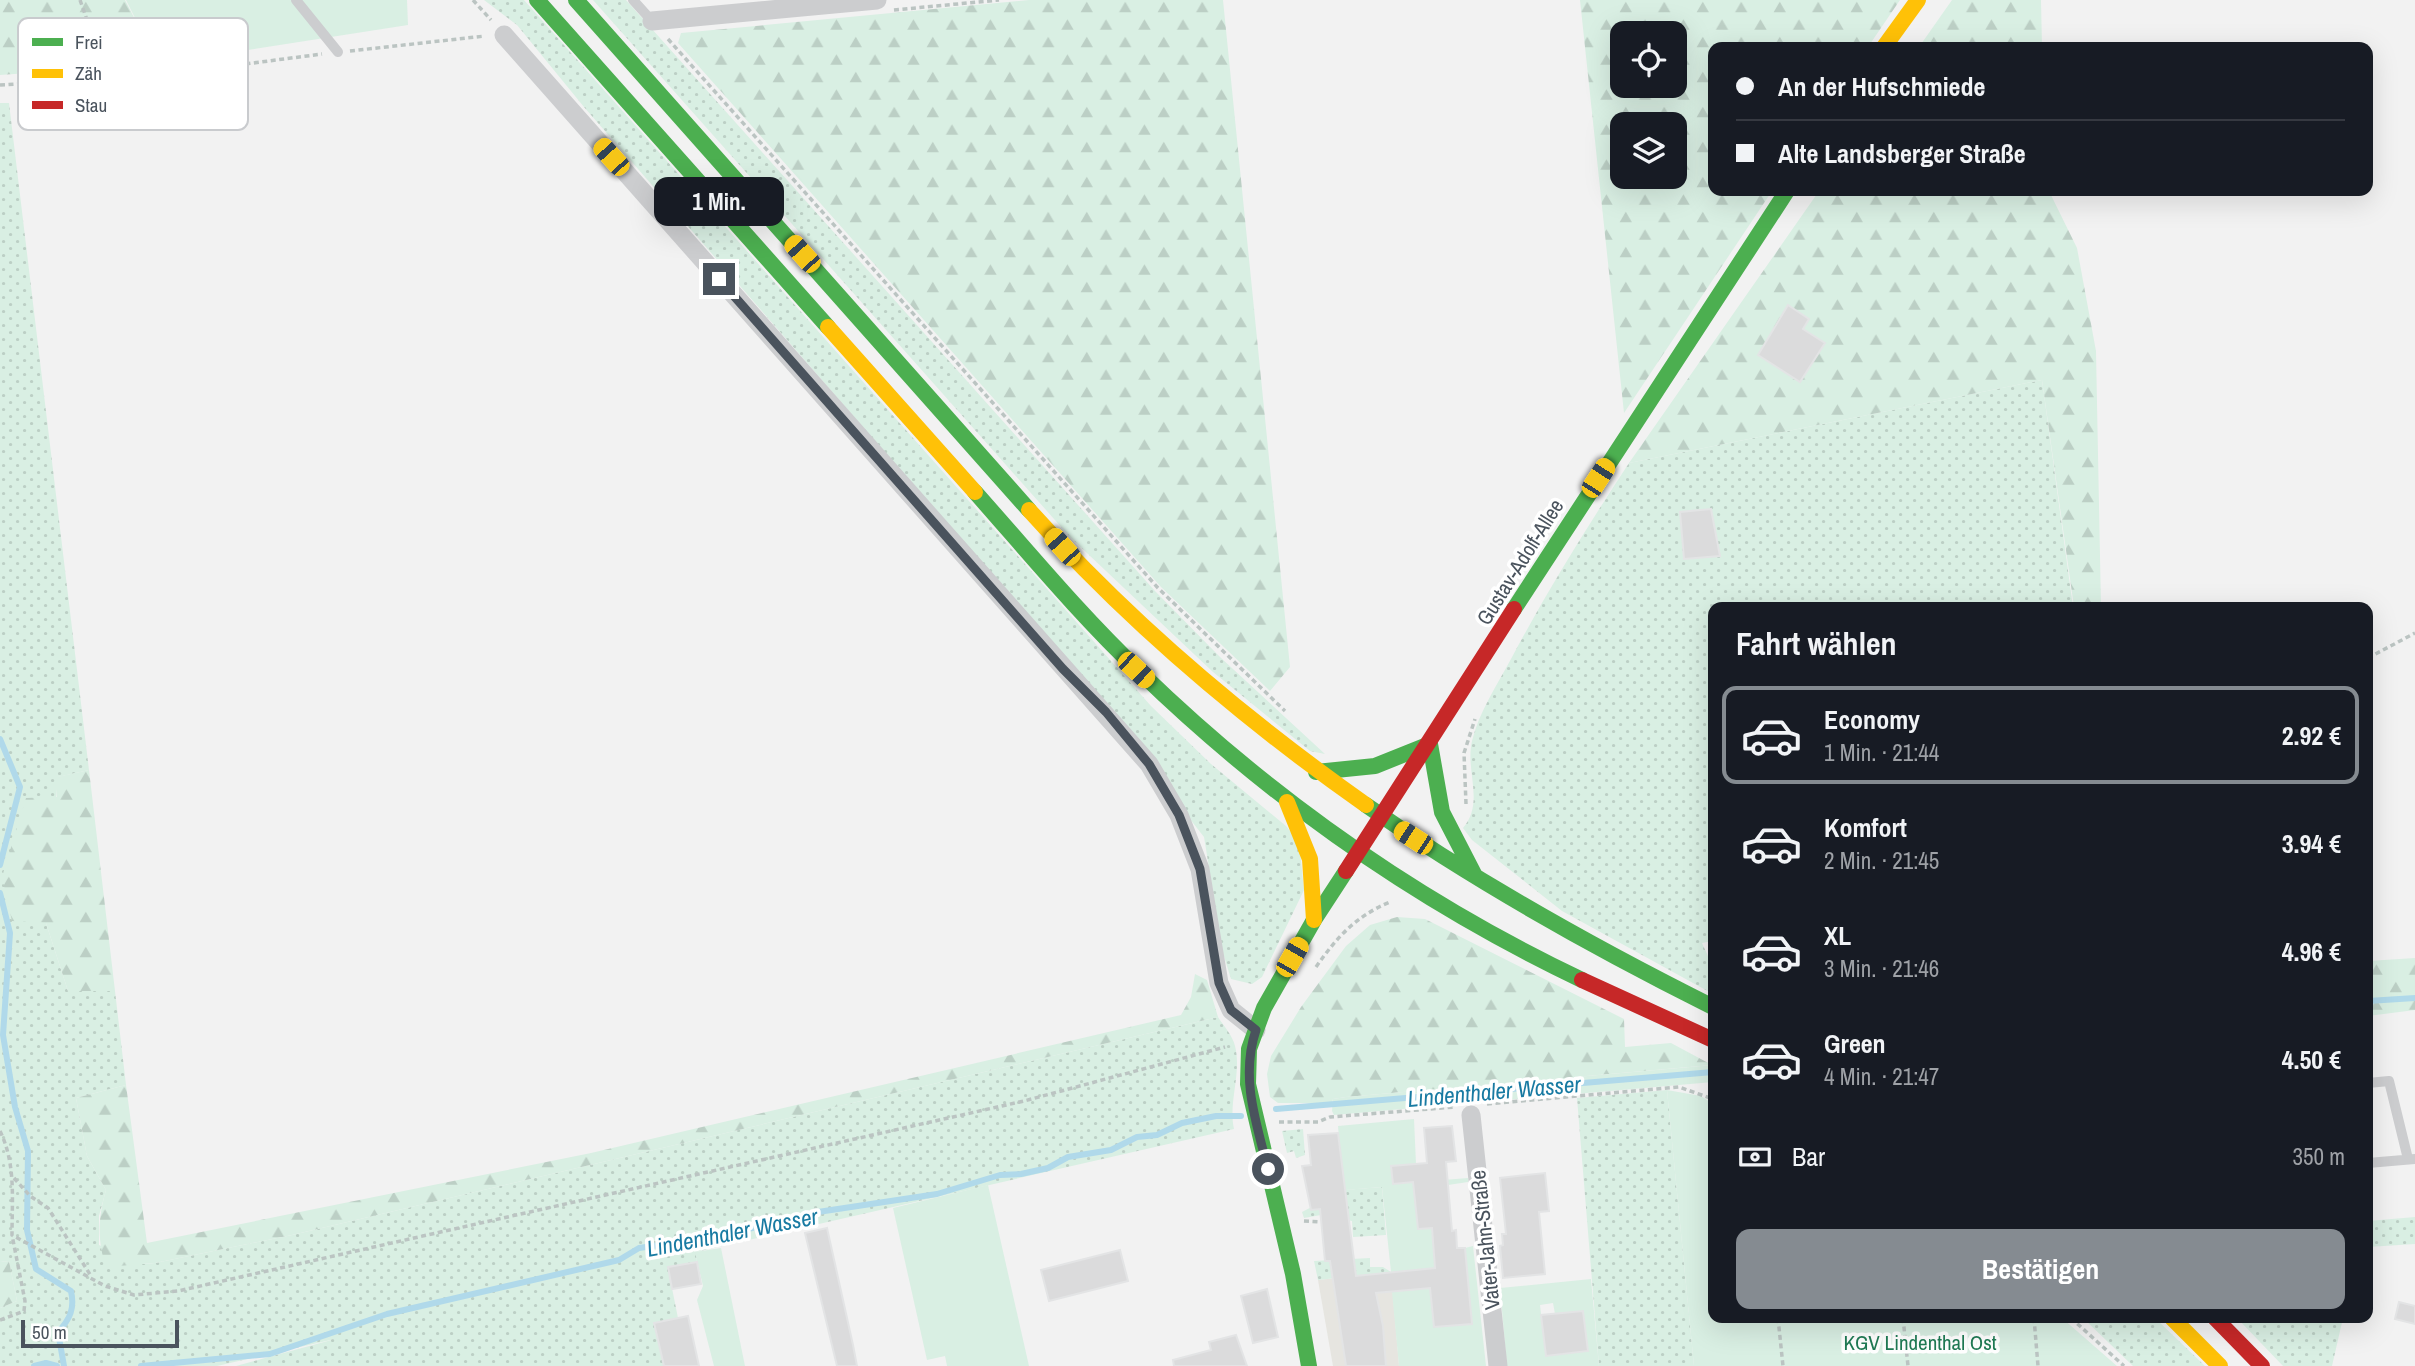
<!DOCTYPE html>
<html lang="de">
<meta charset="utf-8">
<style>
:root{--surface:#171b24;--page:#20242c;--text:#f1f3f6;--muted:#9ea1a6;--line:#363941;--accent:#858b91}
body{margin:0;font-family:"Archivo Narrow",sans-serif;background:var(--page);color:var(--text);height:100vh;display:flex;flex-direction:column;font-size:26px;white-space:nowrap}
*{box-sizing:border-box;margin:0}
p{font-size:23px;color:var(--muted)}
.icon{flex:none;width:38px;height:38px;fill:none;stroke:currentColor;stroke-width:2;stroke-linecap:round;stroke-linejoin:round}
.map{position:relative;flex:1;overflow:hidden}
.sheet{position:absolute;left:1708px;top:602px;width:665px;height:721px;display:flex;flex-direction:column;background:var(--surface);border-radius:14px;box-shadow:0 7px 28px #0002}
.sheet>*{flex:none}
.top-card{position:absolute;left:1708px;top:42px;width:665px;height:154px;border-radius:14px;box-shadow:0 7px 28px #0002;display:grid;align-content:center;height:154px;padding:0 28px;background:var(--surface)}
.buttons{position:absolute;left:1610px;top:21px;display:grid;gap:14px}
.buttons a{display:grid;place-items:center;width:77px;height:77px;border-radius:14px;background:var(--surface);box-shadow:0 7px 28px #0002;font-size:35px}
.scale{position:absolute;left:21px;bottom:18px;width:158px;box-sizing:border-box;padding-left:7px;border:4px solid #4a535d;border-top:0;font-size:19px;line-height:24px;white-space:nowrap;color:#4a535d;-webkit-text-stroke:5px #fff;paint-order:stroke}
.end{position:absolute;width:32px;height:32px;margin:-16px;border:9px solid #4a535d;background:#fff;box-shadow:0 0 0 4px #fff}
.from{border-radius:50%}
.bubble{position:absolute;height:49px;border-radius:14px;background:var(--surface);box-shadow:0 7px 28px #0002;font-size:23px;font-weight:800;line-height:49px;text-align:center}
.car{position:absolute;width:21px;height:42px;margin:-21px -10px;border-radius:9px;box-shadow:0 0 5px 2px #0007;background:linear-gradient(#f5c518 24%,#345 0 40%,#f5c518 0 76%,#345 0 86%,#f5c518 0)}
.top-card b{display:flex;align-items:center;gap:24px;height:66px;font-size:26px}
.top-card b+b{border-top:2px solid var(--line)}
.top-card i{width:18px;height:18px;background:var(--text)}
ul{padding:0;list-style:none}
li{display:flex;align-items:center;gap:21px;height:98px;margin:0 14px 10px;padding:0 14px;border:4px solid transparent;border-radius:14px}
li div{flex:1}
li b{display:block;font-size:26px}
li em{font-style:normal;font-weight:800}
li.selected{border-color:var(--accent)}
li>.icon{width:63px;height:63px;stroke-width:1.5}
h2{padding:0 28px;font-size:32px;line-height:84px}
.pay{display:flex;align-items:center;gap:18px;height:77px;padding:0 28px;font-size:26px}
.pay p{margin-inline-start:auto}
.action{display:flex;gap:14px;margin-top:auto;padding:14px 28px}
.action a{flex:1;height:80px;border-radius:14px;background:var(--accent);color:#fff;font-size:28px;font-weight:800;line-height:80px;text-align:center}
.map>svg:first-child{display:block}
.commercial{fill:#e6e5e0}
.grass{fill:url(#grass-dots)}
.forest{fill:url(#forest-firs);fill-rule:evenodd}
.green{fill:#d9efe3;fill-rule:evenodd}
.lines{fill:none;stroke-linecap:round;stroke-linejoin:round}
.stream{stroke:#b0d9ea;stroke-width:6}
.building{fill:#dbdbdc;stroke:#e3e4e5;stroke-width:2}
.path{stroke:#bbc4c2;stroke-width:3.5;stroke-dasharray:5 3.5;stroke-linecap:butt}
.lane{stroke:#cccdcf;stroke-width:10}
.street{stroke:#cccdcf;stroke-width:19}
.fast{stroke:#4caf50;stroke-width:16}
.slow{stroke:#ffc107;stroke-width:16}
.jam{stroke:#c62828;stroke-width:16}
.route{stroke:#4a535d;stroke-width:9}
.labels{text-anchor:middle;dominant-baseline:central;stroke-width:7;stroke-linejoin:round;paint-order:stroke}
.street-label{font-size:21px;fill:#4a535d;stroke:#fff}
.park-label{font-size:21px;fill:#1f7a54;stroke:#fff}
.water-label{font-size:23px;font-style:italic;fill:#187aa2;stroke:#fff}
.key{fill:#fff;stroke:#c9cbce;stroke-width:2}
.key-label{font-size:19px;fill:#4a535d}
</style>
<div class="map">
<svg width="2415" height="1366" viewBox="0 0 2415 1366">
<defs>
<pattern id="grass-dots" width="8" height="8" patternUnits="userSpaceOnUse" patternTransform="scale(1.75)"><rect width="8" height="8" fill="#d9efe3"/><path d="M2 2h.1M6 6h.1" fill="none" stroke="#bccfc5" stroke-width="1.8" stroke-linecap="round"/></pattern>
<pattern id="forest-firs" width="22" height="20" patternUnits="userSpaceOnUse" patternTransform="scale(1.75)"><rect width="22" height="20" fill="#d9efe3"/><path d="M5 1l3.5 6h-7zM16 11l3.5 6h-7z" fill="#bccfc5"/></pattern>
</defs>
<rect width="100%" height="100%" fill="#f2f2f2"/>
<path class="commercial" d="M1391,1272l8,94h-66l-15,-86z"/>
<path class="grass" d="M484,0h40l627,706 60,58 75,62 13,16 5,48 -42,87 -10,7 -21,-5 -8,-26 -19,-116 -139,-178 -481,-552 -67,-82z
M593,0h33l529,591 65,66 105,97 -15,-3 -97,-79 -143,-135z
M0,103h9l80,667 -31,7 -12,146 22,68h47l11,94 -50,13 11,58 19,34 -7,26v29l45,19 11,-1 137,-28 926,-218c5,8 15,19 17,29 7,27 -7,56 -1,83l-538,123 1,10 -29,6 10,50 -24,5 10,43h-428l99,-27 -118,27h-217v-58l17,-7 -8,-40 -9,1z
M2042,380l31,227h-360v334l-11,2 11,24v27l-151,-83 -90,-71 -9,-12c22,-26 2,-56 9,-87 7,-29 25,-56 39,-82 36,-68 76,-132 118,-196z
M1667,1090l27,276h-95l-22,-268z
M1303,1129l2,26 -9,3 -2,-7 -7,2 -5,-22z
M1382,1187l4,48 -33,2 -1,-16 -31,-6 -17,3 -2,-6 42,-22z
M2415,1217v27l-47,3v-26z
M1370,1258v9h13l8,5 -73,8 -4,-19z
M2083,1318h72l50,48h-72z
M2237,1318h106l-11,48h-49z"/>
<path class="forest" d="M0,0h125l33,64 -158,11z
M1029,0h194l67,667 -20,24 -109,-104 -483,-544 3,-10z
M1580,0h320l-32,47h-155v144h59l-148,222zM1622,33h53v53h-53zM1622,124h53v53h-53z
M1952,0h89l1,47h-123z
M1819,191h230l28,57 19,103 5,256h-27l-32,-227 -413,83z
M89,770l26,221h-47l-22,-68 -34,-2 -10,-44 24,-79 31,-1v-20z
M1397,917l28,2 199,100 1,28 46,-4 41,22 -366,32 -13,2 -1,4h-54l-8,-6 -3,-23 4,-18 30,-49 45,-61 24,-21z
M2415,958v52l-47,6v-55z
M1195,974l12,6 11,37 -926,218 -137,28 -49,4c-9,-27 -8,-49 0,-77l-19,-34 -11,-58 50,-13 21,158 444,-90 590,-138 10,-18z
M9,1261l8,40 -17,7v-46z"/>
<path class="green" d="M126,0h281l1,25 -250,39z
M1713,1065v17l-379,33 -2,-4 1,-12 13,-2z
M1667,1090l34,6 12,8v214h349l55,48h-423z
M1414,1119l2,45 -23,20 75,-6v4l-20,3v5l-34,4 4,35 34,-3v5l-19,1 3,50 31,-3 -2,-31 8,-2 13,120h-87l-7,-74 23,-2 -1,-20 -23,2 -9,-85 -48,4 7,-30 -3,-35z
M988,1185l41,181h-82l-2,-10 -18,4 -34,-152z
M721,1248l24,118h-31l-17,-66 6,-14 -8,-34z
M1591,1279l8,87h-92l-7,-78zM1553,1303l2,11 28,-3 4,40 -41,5 -6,-51z"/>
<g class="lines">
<path class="stream" d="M0,739l20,48 -20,78
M0,893l10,40 -7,102 12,72 13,44 -1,79 9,39 35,22c4,18 -1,28 -13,41l6,34
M2368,1001l47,-3
M1276,1109l437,-37
M34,1366l12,-3 11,3
M141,1366l129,-12 117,-40 232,-54 20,-12 77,-11 102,-25 119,-18 63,-19 21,-1 27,-6 20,-11 43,-7 26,-13 20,-2 25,-12 34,-7h25"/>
</g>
<path class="building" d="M1788,305l21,14 -6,10 22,14 -25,39 -42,-27z
M1711,509l9,47 -36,3 -4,-47z
M1452,1126l4,35 -10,1 6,69 4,-1 1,18h8l7,76 -38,3 -4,-39 -54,5 7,33 3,40h-40l-16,-105h-5l-5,-52 -9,1 -9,-44 9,-1 -3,-30 30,-2 18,143 79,-8 -3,-40 -14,1 -5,-47 -20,2 -2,-18 36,-3 -3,-35z
M1545,1173l4,38 -10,1 6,62 -42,4 -3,-32 3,-1 -1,-11h4l-6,-56z
M827,1228l26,117 4,21h-20l-32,-133z
M1120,1250l8,31 -79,20 -8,-31z
M697,1262l4,22 -29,5 -4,-22z
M1267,1289l11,48 -25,6 -12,-47z
M2399,1302l16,4v18l-20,-5z
M1583,1311l5,40 -42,5 -5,-41z
M688,1316l11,50h-35l-10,-43z
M1236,1335l11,31h-73l-1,-6 38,-10 -2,-8z"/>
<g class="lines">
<path class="path" d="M80,0l12,34 30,14 24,29
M473,0l18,20
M894,10l105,-10
M668,39l490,549 127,123
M350,51l135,-15
M0,85l146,-8 176,-23
M2368,658l47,-25
M1466,804l-2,-51 11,-34
M1316,967c21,-30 40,-51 74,-65
M1487,1104l192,-17 34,12
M1279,1122h39l12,-5 125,-10
M0,1131c16,33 12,68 12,104l93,51 29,9 44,-4 846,-190 201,-54
M14,1178l16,18 18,12 43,68
M1304,1221l17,1
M1778,1318l5,48
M1903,1318l5,48
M2034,1318l4,48
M2071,1318l53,48
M0,1320l24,-9 1,-10 -13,-66"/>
<path class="lane" d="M296,0l42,52
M633,0l19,21
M2368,1083l21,-2 19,78
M2368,1163l47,-4"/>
<path class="street" d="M652,21l225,-21
M504,35l645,729 30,51 21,54 19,114 12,27 25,20
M1471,1115l27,251"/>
<path class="fast" d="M537,0l291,327
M576,0l453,510
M975,492c54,61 106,124 165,180 130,126 278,230 442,308
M1514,609l273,-418
M1430,744l12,68 32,62
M1316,772l59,-6 55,-22
M1366,805c110,77 227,142 347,202
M1309,1366l-16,-92 -45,-190 1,-35 15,-41 50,-88 32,-49"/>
<path class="slow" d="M1884,47l34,-47
M828,327l147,165
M1029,510c100,112 215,209 337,295
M1287,802l23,57 4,61
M2172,1318l48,48"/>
<path class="jam" d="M1346,871l168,-262
M1582,980l131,60
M2215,1318l47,48"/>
</g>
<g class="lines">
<path class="route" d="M719,279l344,390 43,43 43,52 30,51 21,54 19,114 12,27 25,20c-16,47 0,92 12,139"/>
</g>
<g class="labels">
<g class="street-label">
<text transform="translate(1520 562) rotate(-58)">Gustav-Adolf-Allee</text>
<text transform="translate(1485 1240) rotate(-96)">Vater-Jahn-Straße</text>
</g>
<g class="park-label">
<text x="1920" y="1342">KGV Lindenthal Ost</text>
</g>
<g class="water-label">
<text transform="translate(1494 1091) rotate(-5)">Lindenthaler Wasser</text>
<text transform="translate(732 1232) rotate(-11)">Lindenthaler Wasser</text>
</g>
</g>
<rect x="18" y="18" width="230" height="112" rx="10" class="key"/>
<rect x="32" y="38" width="31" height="8" fill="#4caf50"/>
<rect x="32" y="69" width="31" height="9" fill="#ffc107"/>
<rect x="32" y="101" width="31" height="8" fill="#c62828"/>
<g class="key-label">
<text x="75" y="49">Frei</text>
<text x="75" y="80">Zäh</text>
<text x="75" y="112">Stau</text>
</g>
</svg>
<div class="buttons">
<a><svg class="icon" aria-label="locate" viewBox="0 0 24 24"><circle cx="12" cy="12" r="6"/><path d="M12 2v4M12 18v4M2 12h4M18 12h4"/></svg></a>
<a><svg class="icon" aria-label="layers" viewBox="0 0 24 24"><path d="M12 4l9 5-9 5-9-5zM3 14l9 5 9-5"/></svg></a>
</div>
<div class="scale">50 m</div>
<i class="end from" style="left:1268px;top:1169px"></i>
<i class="end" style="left:719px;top:279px"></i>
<div class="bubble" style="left:654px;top:177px;width:130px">1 Min.</div>
<i class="car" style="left:611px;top:157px;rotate:318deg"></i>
<i class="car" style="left:802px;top:254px;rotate:318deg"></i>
<i class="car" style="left:1598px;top:478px;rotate:33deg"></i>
<i class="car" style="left:1062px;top:547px;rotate:318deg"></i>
<i class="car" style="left:1136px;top:670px;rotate:133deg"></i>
<i class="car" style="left:1413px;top:838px;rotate:303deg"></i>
<i class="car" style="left:1292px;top:957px;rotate:30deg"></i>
<div class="top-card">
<b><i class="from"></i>An der Hufschmiede</b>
<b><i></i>Alte Landsberger Straße</b>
</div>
<section class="sheet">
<h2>Fahrt wählen</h2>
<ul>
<li class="selected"><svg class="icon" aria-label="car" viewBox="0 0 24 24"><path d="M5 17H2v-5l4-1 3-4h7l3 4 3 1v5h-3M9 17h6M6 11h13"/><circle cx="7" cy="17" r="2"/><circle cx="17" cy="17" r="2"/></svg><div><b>Economy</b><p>1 Min. · 21:44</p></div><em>2.92 €</em></li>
<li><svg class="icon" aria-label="car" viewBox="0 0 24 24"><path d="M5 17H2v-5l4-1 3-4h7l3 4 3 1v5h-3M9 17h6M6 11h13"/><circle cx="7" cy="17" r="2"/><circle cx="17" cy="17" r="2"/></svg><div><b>Komfort</b><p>2 Min. · 21:45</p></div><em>3.94 €</em></li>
<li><svg class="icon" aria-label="car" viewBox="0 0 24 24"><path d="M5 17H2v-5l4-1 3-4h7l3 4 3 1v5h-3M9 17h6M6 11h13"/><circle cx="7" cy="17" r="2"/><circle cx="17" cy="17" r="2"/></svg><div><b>XL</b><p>3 Min. · 21:46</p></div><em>4.96 €</em></li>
<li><svg class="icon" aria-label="car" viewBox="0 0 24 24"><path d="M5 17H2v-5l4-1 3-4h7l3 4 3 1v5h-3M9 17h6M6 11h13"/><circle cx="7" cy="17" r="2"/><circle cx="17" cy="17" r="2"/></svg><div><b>Green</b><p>4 Min. · 21:47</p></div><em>4.50 €</em></li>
</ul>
<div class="pay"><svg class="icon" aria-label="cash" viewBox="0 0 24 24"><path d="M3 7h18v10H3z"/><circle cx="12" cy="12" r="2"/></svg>Bar<p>350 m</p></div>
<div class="action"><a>Bestätigen</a></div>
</section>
</div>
